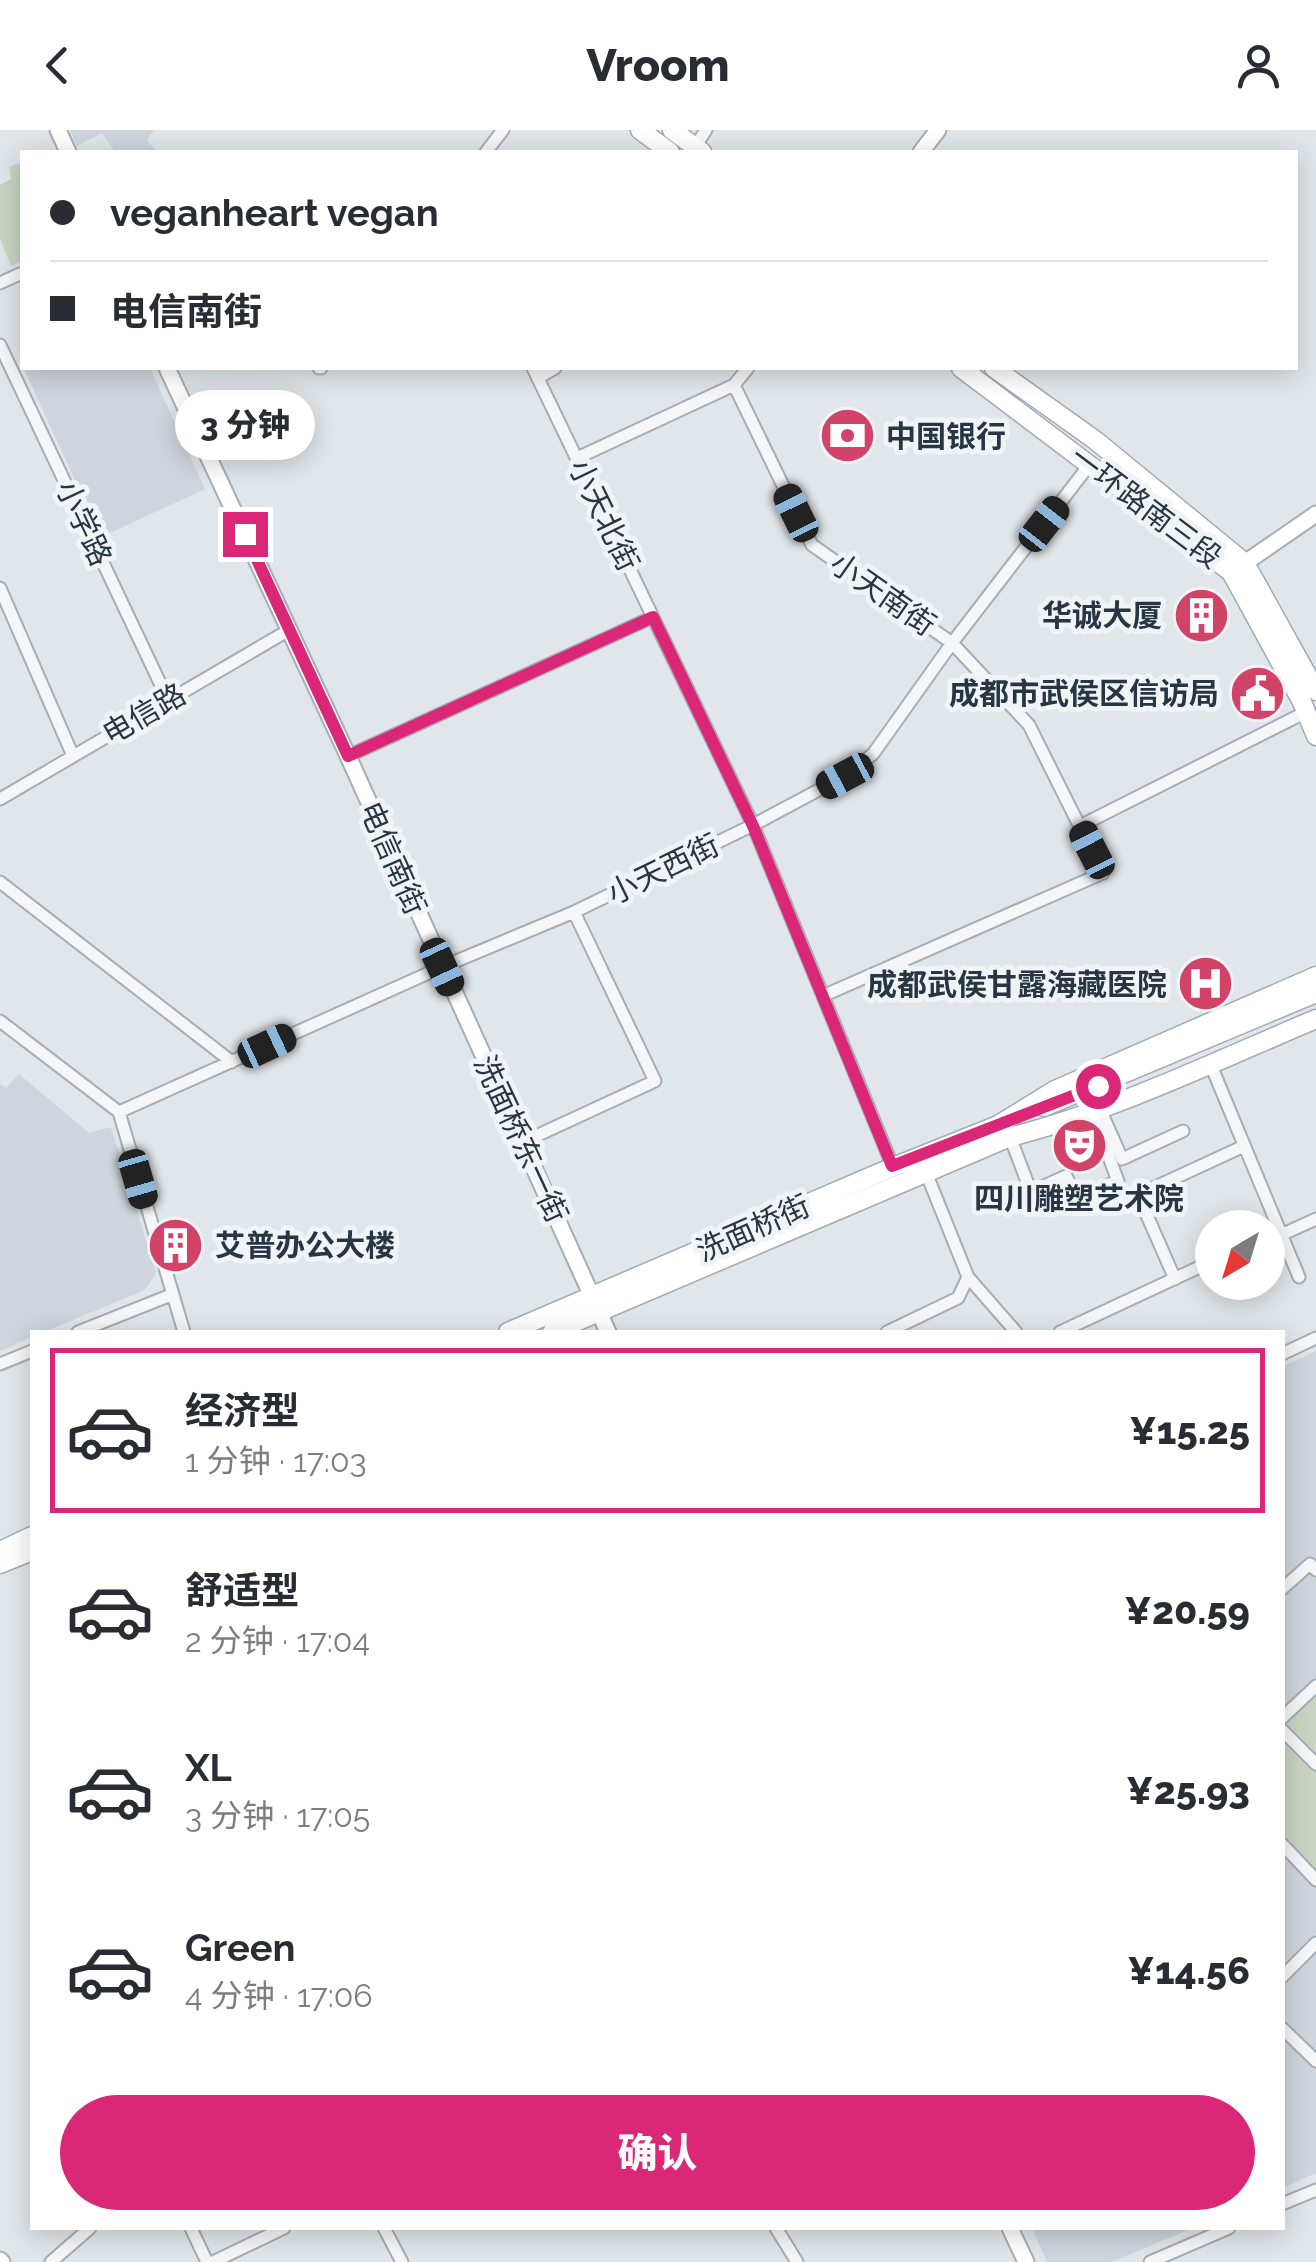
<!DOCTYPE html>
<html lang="zh">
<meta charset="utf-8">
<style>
:root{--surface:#fff;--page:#f2f2f3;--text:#2b2b33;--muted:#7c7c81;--line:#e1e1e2;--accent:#db2777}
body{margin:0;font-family:Raleway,"Noto Sans SC",sans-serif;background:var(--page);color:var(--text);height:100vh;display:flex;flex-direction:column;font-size:38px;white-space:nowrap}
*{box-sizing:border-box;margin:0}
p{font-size:32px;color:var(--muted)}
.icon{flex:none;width:55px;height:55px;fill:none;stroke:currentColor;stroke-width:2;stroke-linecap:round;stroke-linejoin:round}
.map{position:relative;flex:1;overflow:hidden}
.side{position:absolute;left:30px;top:1200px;width:1255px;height:900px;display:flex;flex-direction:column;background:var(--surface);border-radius:0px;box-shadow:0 5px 25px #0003}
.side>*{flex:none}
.top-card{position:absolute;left:20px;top:20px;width:1278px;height:220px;border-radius:0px;box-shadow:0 5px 25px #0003;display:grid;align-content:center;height:220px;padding:0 30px;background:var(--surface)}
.needle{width:65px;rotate:218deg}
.buttons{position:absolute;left:1195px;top:1080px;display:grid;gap:20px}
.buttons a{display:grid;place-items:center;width:90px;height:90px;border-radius:50%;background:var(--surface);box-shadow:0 5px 25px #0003;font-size:50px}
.end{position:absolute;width:45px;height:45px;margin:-22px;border:12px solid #db2777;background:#fff;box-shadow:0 0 0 5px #fff}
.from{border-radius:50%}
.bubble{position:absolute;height:70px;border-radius:35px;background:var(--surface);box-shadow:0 5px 25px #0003;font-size:32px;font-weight:800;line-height:70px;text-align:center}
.car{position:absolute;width:30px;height:60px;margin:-30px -15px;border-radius:12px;box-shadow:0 0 8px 2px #0007;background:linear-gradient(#222 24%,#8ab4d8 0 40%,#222 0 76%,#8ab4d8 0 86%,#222 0)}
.top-card b{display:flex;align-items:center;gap:35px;height:95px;font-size:38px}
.top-card b+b{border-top:2px solid var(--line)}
.top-card i{width:25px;height:25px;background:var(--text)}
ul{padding:18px 0 0;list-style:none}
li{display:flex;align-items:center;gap:30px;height:165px;margin:0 20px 15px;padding:0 10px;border:5px solid transparent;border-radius:0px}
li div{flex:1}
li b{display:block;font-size:38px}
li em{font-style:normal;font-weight:800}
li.selected{border-color:var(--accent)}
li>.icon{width:90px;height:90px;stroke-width:1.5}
.button{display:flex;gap:20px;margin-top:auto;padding:20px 30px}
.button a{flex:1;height:115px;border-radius:60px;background:var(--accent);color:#fff;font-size:40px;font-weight:800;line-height:115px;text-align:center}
header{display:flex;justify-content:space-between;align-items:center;height:130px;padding:0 30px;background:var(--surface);font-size:45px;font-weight:800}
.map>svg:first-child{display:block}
.built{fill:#cfd5dc}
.green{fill:#c9d4c2}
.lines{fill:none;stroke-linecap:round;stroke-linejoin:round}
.street-casing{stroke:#a6adb5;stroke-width:15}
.secondary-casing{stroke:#a6adb5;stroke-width:19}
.primary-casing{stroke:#a0abb6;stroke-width:21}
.street{stroke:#f4f6f8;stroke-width:11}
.secondary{stroke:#fff;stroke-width:15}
.primary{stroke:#fff;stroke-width:18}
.route{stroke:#db2777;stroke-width:12}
.labels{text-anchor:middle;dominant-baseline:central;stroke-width:10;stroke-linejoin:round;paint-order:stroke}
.poi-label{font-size:30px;font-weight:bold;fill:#293543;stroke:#f1f4f7;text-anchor:end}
.street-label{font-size:30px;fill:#293543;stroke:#f1f4f7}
</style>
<header><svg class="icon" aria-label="back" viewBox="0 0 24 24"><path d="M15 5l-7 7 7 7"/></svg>Vroom<svg class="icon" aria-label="person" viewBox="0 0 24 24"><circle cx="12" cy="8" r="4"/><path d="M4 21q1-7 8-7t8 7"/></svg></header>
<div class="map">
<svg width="1316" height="2132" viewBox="0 0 1316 2132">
<rect width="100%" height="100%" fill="#e1e6ea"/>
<path class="built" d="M70,0h84l-7,10 9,11 -41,1 -13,-19 -25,13z
M28,238h122l55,121 -104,48 -77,-168z
M19,944l70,59 22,-6 45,146 -11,17 -101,42h-12v5l-32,14v-267l6,4z
M1316,1221v822l-33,15 -1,-821z
M1032,2098h161l-82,34h-64z"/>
<path class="green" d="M19,33l3,9v89l-11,5 -11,-28v-53l11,-6 -2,-12z
M1316,1556v194l-33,-36v-126z"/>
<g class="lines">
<defs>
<path id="street" d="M695,17l11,-17
M486,22l17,-22
M0,153l22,-10
M0,215l168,355
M319,238h2
M533,238l220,457 140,342
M538,248l17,-10
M734,255l78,160 140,98 77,82 74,148 -278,122
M577,328l157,-73 14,-17
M0,458l73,168
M348,626l305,-139
M0,669l289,-169
M1080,696l224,-113
M0,752l232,180
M0,891l119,91
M1210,933l89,214
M1100,979l22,50 61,-28
M1010,1007l21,55 35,-16 10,21 42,-16 -26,-69
M523,1012l132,-61 -81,-169
M927,1045l41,102 48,55
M1281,1105l35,-16
M1175,1149l-37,-84 106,-49
M78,1202l93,-37
M184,1202l-65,-220 323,-145 132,-55 179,-87 92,-49 28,-22 79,-111 138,-179
M887,1202l71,-34 10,-21
M1060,1202l146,-68
M1282,1224l34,-16
M0,1234l32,-13
M1282,1459l28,-25 6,6
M1282,1588l34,-32
M1282,1600l34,34
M1282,1714l34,36
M1282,1847l34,-34
M1282,1898l34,33
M1282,2074l34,-14
M191,2098l16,34
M384,2098l18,34
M776,2098l21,34
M51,2132l39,-34
M213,2132l71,-34
M1150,2132l79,-34"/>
<path id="secondary" d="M58,0l10,22
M921,22l17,-22
M167,238l181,388 260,576
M1239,437l77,-53
M1010,2098l16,34
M0,2130l2,2"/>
<path id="primary" d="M640,0l30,22
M672,0l30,22
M961,238l270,204 71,130 14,34
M994,238l101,72 150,123 71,128
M1044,977l272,-114
M508,1202l385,-165 105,-42 57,-35 261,-114
M552,1202l458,-195c106,-27 206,-76 306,-118
M0,1421l32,-15
M0,1434l32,-13"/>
</defs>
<use href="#street" class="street-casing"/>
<use href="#secondary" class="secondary-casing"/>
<use href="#primary" class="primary-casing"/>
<use href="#street" class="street"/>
<use href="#secondary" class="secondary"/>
<use href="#primary" class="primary"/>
</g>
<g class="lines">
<path class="route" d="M245,404l103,222 305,-139 100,209 139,340 206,-80"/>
</g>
<defs>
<symbol id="bank-disc" viewBox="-11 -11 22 22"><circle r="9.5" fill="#d24368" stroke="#f1f4f7"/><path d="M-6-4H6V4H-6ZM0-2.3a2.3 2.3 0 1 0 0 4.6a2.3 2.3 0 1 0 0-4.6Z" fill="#fff"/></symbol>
<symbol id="building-disc" viewBox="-11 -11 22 22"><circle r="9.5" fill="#d24368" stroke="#f1f4f7"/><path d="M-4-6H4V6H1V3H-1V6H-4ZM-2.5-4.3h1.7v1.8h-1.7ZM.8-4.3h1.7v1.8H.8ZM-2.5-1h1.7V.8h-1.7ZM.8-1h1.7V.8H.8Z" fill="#fff"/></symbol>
<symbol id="civic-disc" viewBox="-11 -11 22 22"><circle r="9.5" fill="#d24368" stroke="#f1f4f7"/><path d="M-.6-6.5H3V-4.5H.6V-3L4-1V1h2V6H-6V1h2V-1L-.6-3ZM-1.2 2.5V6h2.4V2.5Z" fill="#fff"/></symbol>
<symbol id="hospital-disc" viewBox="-11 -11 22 22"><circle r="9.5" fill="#d24368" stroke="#f1f4f7"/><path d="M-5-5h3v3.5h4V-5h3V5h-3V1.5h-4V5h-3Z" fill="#fff"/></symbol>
<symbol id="theatre-disc" viewBox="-11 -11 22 22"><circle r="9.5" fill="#d24368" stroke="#f1f4f7"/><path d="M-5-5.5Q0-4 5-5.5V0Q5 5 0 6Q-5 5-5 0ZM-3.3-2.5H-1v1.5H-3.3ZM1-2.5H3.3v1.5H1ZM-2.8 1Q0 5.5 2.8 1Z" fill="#fff"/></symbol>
</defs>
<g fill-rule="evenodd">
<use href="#bank-disc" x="816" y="274" width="63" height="63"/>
<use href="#building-disc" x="1170" y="454" width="63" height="63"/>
<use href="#civic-disc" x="1226" y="532" width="63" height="63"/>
<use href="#hospital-disc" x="1174" y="822" width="63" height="63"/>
<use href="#theatre-disc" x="1048" y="984" width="63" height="63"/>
<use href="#building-disc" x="144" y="1084" width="63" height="63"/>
</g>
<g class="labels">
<g class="poi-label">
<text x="886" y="306" text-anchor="start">中国银行</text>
<text x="1162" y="485">华诚大厦</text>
<text x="1219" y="563">成都市武侯区信访局</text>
<text x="1167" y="854">成都武侯甘露海藏医院</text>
<text x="1079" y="1068" text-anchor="middle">四川雕塑艺术院</text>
<text x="215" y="1115" text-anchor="start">艾普办公大楼</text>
</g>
<g class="street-label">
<text transform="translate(1146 377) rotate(37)">一环路南三段</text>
<text transform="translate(604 385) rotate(64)">小天北街</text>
<text transform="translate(84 393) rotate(65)">小学路</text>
<text transform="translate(883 464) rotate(35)">小天南街</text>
<text transform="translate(144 584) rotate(-30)">电信路</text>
<text transform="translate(393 728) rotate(66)">电信南街</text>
<text transform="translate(663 739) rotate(-26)">小天西街</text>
<text transform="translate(521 1009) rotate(65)">洗面桥东一街</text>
<text transform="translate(753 1098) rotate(-24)">洗面桥街</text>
</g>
</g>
</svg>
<div class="buttons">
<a><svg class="needle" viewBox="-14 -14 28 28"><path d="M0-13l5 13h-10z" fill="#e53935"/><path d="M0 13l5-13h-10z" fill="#7c7c81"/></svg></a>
</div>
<i class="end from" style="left:1098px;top:956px"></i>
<i class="end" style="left:245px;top:404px"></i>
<div class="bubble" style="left:175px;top:260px;width:140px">3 分钟</div>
<i class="car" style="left:796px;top:383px;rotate:334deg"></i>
<i class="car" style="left:1044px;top:394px;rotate:38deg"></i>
<i class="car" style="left:845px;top:646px;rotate:242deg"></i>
<i class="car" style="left:1092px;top:720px;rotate:333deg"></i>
<i class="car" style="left:442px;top:837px;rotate:155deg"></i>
<i class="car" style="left:267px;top:916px;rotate:65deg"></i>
<i class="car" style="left:138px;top:1049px;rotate:164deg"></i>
<div class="top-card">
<b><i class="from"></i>veganheart vegan</b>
<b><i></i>电信南街</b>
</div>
<section class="side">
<ul>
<li class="selected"><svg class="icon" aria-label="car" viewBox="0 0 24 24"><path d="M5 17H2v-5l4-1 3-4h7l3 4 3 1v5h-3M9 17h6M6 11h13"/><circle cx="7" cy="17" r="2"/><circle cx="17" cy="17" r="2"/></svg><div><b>经济型</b><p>1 分钟 · 17:03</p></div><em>¥15.25</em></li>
<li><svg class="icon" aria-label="car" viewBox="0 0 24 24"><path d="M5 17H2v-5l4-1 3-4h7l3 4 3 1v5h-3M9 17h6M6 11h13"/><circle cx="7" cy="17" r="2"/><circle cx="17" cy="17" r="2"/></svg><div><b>舒适型</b><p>2 分钟 · 17:04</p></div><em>¥20.59</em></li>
<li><svg class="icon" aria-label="car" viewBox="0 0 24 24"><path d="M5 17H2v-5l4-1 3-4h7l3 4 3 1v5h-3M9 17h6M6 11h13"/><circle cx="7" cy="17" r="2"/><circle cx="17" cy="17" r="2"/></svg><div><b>XL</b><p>3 分钟 · 17:05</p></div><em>¥25.93</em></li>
<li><svg class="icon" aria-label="car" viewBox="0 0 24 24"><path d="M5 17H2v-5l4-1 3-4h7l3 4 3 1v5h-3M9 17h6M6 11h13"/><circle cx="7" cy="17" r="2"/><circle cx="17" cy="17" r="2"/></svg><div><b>Green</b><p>4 分钟 · 17:06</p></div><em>¥14.56</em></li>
</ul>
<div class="button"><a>确认</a></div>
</section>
</div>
